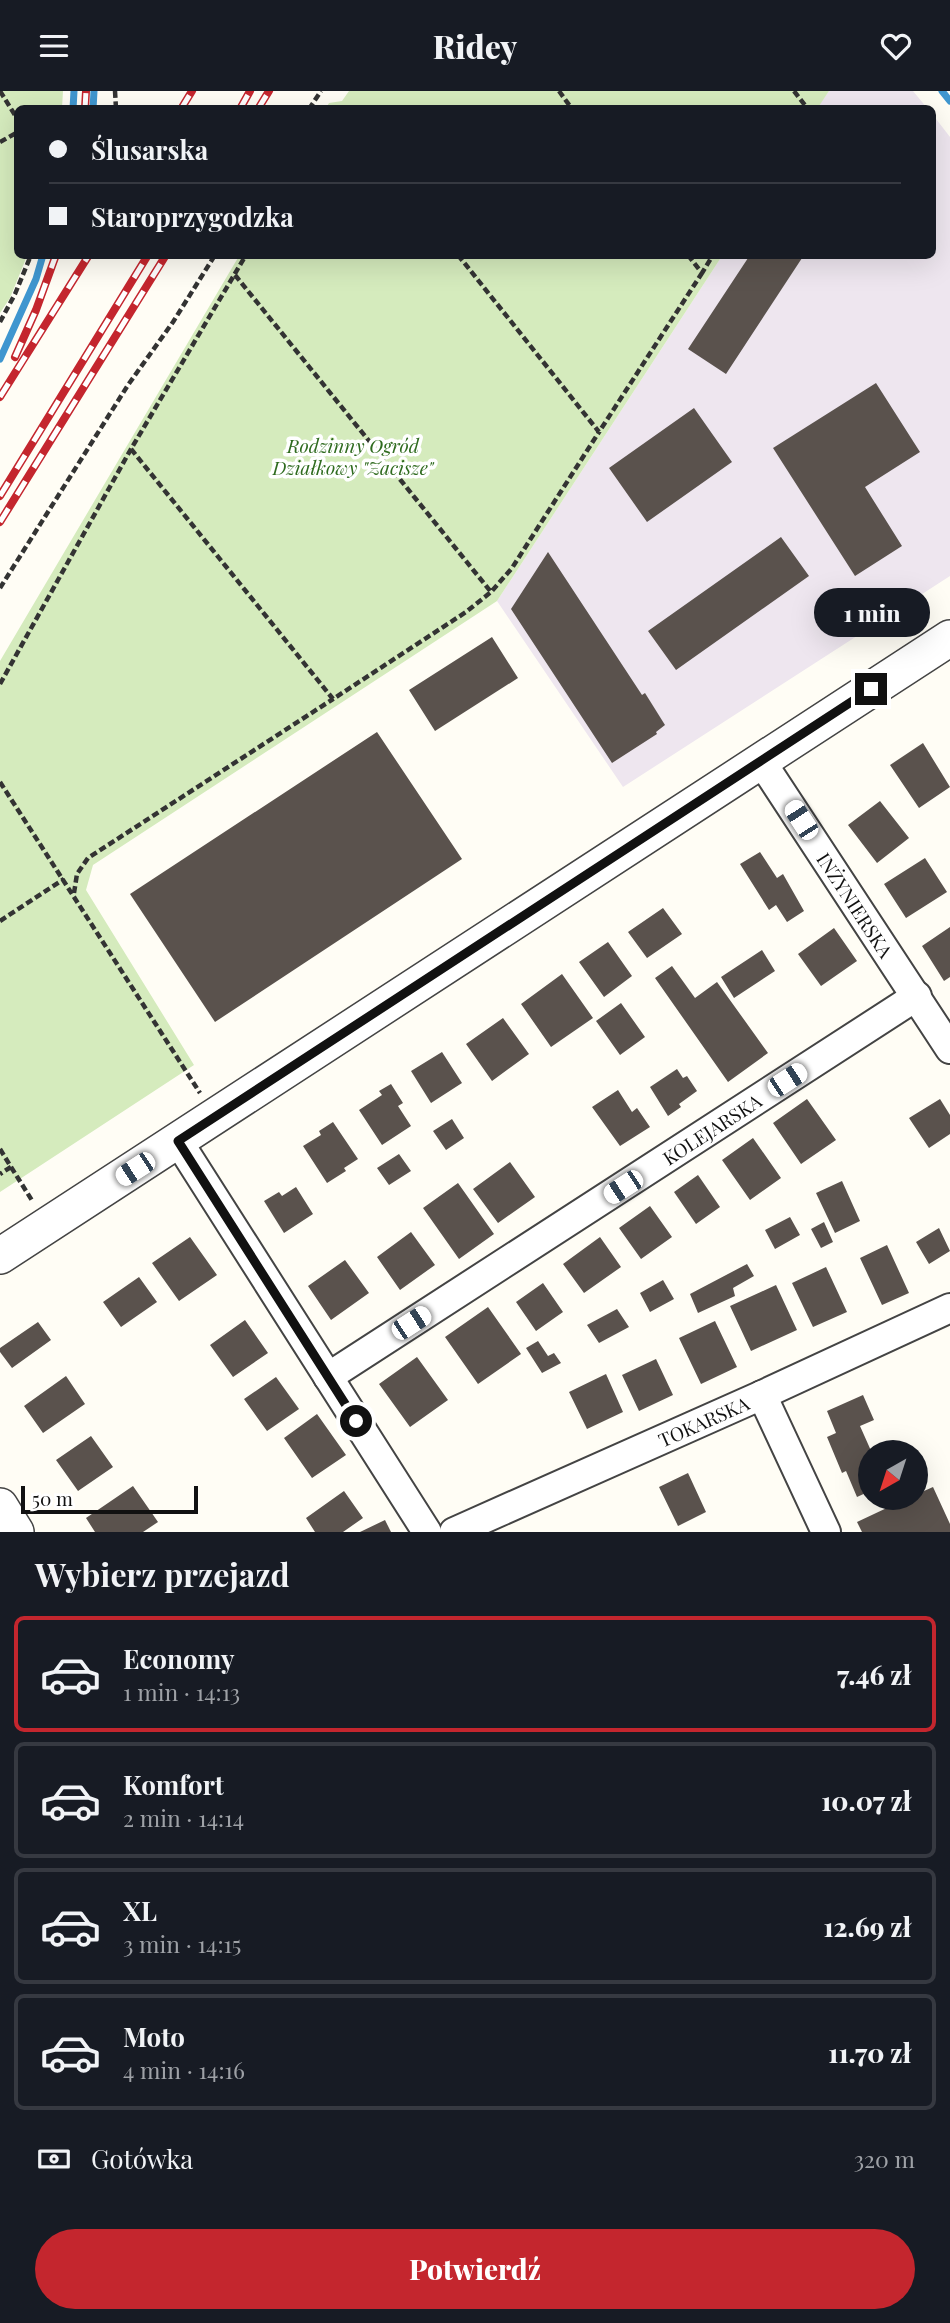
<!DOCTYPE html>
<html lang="pl">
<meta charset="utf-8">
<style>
:root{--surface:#171b24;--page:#242831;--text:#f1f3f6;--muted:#9ea1a6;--line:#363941;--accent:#c4262e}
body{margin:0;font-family:"Playfair Display",serif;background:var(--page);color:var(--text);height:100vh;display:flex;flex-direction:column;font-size:26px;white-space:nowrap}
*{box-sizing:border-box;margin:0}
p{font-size:23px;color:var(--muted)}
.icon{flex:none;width:38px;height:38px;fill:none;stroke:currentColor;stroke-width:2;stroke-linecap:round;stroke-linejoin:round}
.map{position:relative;height:1441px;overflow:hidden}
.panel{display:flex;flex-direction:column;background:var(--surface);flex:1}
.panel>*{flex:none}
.hud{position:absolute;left:14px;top:14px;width:922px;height:154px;border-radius:10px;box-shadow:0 7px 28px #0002;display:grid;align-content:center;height:154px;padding:0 35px;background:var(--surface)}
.needle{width:46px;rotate:219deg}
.tools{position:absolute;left:858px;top:1349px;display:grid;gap:14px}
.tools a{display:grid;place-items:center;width:70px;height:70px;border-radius:50%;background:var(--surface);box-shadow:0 7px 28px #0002;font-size:35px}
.scale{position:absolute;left:21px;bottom:18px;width:177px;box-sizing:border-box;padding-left:7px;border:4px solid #111;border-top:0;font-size:19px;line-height:24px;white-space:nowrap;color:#111;-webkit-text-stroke:5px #fff;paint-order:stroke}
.end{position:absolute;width:32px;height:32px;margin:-16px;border:9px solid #111;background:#fff;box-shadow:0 0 0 4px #fff}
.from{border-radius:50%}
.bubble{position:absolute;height:49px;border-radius:24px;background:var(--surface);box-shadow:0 7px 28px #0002;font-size:23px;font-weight:800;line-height:49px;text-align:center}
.car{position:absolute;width:21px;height:42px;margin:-21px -10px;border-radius:9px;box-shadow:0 0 5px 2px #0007;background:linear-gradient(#fff 24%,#345 0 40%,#fff 0 76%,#345 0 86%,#fff 0)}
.hud b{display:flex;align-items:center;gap:24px;height:66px;font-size:26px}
.hud b+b{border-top:2px solid var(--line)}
.hud i{width:18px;height:18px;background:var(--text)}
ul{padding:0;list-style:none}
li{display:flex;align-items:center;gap:21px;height:116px;margin:0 14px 10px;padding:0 21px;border:4px solid var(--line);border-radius:10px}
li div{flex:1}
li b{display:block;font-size:26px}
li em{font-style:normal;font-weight:800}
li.active{border-color:var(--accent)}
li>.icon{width:63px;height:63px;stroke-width:1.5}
h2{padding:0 35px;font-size:32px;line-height:84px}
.pay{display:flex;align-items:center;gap:18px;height:77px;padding:0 35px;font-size:26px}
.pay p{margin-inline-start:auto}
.cta{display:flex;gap:14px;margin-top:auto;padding:14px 35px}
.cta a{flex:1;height:80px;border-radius:42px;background:var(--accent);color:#fff;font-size:28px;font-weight:800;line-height:80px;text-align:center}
header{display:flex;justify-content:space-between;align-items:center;height:91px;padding:0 35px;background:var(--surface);font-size:32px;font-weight:800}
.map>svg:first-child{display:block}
.industrial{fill:#eee6ef}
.green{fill:#d5ebbd}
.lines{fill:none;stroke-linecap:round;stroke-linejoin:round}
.stream{stroke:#3f96cf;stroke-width:7}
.building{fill:#5a524d}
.minor-casing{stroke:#444;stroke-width:32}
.tertiary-casing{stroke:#444;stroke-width:38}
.path{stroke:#333;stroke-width:4.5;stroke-dasharray:7 3.5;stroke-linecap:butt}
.minor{stroke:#fff;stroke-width:28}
.tertiary{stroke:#fff;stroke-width:35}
.rail-casing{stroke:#c4262e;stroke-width:8}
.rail{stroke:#fff;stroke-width:5;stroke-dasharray:16;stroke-linecap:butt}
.route{stroke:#111;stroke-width:9}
.labels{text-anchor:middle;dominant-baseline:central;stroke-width:7;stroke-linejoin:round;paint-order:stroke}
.park-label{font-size:19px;font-style:italic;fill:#2f6b1f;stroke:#fff}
.street-label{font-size:19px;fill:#111;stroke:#fff}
</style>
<header><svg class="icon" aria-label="menu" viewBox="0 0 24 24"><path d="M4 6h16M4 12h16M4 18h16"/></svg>Ridey<svg class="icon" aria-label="heart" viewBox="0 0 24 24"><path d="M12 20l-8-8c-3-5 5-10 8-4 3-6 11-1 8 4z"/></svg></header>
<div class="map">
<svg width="950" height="1441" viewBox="0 0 950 1441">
<rect width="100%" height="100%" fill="#fffdf5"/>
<path class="industrial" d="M829,0h84l14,17h-110z
M933,24l17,22v439l-327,211 -126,-186 225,-345 211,-1z"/>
<path class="green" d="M0,0h63l-1,17 -44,1v146l9,1 -17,42 -10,15z
M349,0h480l-12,18 -491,-1 3,-5 13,-2z
M239,165h483l-225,345 -404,264 -7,25 108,175 -194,127v-531z"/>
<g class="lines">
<path class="stream" d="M942,0l8,10
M73,18l1,-18
M93,18l1,-18
M0,268l36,-80 7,-24"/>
</g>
<path class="building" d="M750,164h54l-78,119 -38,-25z
M876,292l44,69 -55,35 37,59 -47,30 -82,-128z
M694,317l38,54 -85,60 -38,-54z
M781,446l28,39 -133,94 -28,-39z
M548,461l94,143 3,-2 20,32 -9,7 1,2 -45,29 -101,-154z
M492,546l26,41 -83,53 -26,-41z
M377,641l85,127 -247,163 -85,-128z
M923,652l27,44 -31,21 -29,-43z
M880,710l29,37 -32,25 -29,-38z
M760,761l17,26 6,-4 21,37 -17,11 -11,-17 -7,5 -29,-46z
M925,767l22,34 -41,26 -22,-34z
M663,817l19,26 -35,24 -19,-26z
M950,836v50l-6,4 -22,-35z
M834,837l23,33 -36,25 -23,-32z
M608,851l24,34 -28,21 -25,-35z
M762,859l13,21 -41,27 -13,-21z
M672,875l23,32 22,-16 51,71 -40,29 -73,-104z
M562,883l31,44 -42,29 -30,-43z
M621,912l24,34 -25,18 -24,-34z
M503,927l26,36 -37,27 -26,-37z
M442,961l20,31 -31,20 -20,-32z
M677,978l6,9 4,-2 10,15 -18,13 2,3 -13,9 -18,-29z
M391,993l12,19 -5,3 13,20 -29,19 -23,-35 23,-15 -3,-4z
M618,999l14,22 5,-4 13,19 -30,19 -28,-39z
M807,1008l29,41 -35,24 -28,-41z
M940,1008l10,16v19l-21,14 -20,-30z
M452,1028l12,19 -18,12 -13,-19z
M333,1031l25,37 -14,9 2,3 -19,12 -24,-37 18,-11 -2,-4z
M753,1047l28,40 -31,22 -28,-40z
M399,1063l12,17 -22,14 -12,-17z
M510,1071l25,35 -37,26 -25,-34z
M698,1084l22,32 -24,17 -22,-32z
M842,1090l18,40 -25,12 -19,-40z
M458,1092l36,51 -35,25 -36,-51z
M296,1096l17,27 -29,19 -20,-32 15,-9 3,4z
M650,1115l22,31 -31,22 -22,-31z
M790,1126l10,18 -25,14 -10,-19z
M824,1131l9,20 -12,6 -10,-19z
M939,1137l11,23 -21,13 -13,-22z
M411,1141l24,33 -35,25 -23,-33z
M190,1146l27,38 -38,26 -27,-38z
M600,1146l21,30 -37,26 -21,-29z
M887,1154l22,48 -27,12 -22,-47z
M345,1169l24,33 -38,27 -23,-34z
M747,1173l7,12 -21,12 2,8 -37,17 -8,-19z
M826,1176l21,45 -34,15 -21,-44z
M139,1186l18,25 -36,25 -18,-25z
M663,1189l11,19 -24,13 -10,-19z
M543,1192l20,29 -27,19 -20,-29z
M776,1194l21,45 -46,21 -21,-45z
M488,1216l33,47 -43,30 -33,-47z
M617,1218l12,18 -30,16 -12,-18z
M245,1229l23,33 -35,24 -23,-32z
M715,1230l22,46 -36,17 -22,-46z
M38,1231l13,18 -39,28 -12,-16v-4z
M538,1250l10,15 6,-3 7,10 -19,10 -16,-25z
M417,1266l31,43 -38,27 -31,-43z
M656,1268l17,36 -34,16 -17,-36z
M606,1283l17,38 -36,17 -18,-37z
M66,1285l19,28 -42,29 -19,-27z
M276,1286l23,32 -32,22 -23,-32z
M863,1304l11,25 -14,6 12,27h-2v38l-13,6 -11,-26 -4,2 -15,-36 9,-4 -9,-22z
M317,1323l29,41 -34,23 -28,-40z
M91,1345l22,31 -35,24 -22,-31z
M688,1382l18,39 -28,14 -19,-39z
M133,1395l25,36 -15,10h-48l-9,-14z
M933,1396l17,37v8h-88l-5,-10 51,-24h7v-3z
M344,1400l19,27 -20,14h-28l-9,-14z
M385,1429l6,12h-31z"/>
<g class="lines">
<defs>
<g id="minor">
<path id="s1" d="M761,670l189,288"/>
<path d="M178,1050l249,391"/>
<path id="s2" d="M328,1286l589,-381"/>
<path d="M762,1304l64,137"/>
<path id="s3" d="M454,1441l308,-137 188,-87"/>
</g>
<path id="tertiary" d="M0,1165l950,-618
M0,1415l16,26"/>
</defs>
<use href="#minor" class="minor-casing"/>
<use href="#tertiary" class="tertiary-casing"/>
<path class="path" d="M0,0l18,29
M115,0l1,18
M559,0l13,18
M794,0l14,18
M309,18l12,-18
M0,51l18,-10
M458,164l141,177 103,-159
M688,164l14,18 11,-18
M235,184l256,317 21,-24 87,-136
M0,231l15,-28 16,-39
M131,358l202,250 133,-87 25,-20
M0,497l128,-203 45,-63 42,-67
M0,593l131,-235 115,-194
M0,691l200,311
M74,802l3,-19 11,-16 245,-159
M0,830l64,-42
M0,1058l11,18 -11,7
M11,1076l22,35"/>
<use href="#minor" class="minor"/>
<use href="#tertiary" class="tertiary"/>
<defs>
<path id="rail" d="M85,18l1,-18
M181,18l11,-18
M240,18l10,-18
M258,18l11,-18
M15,266l21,-47 20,-55
M0,306l89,-142
M0,405l148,-241
M0,431l166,-267"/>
</defs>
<use href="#rail" class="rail-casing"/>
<use href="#rail" class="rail"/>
</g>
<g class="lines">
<path class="route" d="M356,1330l-178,-280 693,-452"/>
</g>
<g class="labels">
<g class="park-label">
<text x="353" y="354">Rodzinny Ogród<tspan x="353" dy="22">Działkowy "Zacisze"</tspan></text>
</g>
<g class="street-label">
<text stroke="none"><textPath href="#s1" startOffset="172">INŻYNIERSKA</textPath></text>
<text stroke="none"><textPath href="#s2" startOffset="457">KOLEJARSKA</textPath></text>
<text stroke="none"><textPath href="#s3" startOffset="273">TOKARSKA</textPath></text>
</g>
</g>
</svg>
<div class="tools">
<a><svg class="needle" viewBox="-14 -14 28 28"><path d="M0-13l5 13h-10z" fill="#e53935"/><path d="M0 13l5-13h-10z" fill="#9ea1a6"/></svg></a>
</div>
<div class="scale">50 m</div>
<i class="end from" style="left:356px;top:1330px"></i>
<i class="end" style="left:871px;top:598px"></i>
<div class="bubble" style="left:814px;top:497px;width:116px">1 min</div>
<i class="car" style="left:801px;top:729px;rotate:327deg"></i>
<i class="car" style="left:787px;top:989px;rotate:57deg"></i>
<i class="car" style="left:135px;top:1078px;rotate:237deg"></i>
<i class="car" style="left:623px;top:1096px;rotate:237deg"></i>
<i class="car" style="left:411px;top:1232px;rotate:57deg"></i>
<div class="hud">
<b><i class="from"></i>Ślusarska</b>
<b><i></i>Staroprzygodzka</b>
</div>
</div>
<section class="panel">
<h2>Wybierz przejazd</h2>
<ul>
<li class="active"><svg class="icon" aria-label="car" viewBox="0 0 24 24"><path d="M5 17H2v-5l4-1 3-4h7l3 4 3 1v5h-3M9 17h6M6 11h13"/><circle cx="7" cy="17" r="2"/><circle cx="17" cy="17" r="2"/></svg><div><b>Economy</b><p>1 min · 14:13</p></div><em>7.46 zł</em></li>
<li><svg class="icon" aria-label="car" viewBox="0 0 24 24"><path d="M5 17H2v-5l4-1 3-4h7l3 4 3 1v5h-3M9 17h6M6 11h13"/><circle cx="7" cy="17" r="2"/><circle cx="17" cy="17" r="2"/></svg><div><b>Komfort</b><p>2 min · 14:14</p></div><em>10.07 zł</em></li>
<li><svg class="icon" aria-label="car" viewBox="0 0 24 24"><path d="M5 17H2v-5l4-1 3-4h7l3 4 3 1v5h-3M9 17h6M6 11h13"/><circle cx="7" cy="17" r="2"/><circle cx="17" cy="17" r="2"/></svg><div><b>XL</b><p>3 min · 14:15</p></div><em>12.69 zł</em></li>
<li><svg class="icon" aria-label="car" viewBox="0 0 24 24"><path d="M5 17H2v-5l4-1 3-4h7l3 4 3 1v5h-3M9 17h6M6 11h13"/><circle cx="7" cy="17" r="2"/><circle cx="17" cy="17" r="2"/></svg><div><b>Moto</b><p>4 min · 14:16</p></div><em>11.70 zł</em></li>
</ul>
<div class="pay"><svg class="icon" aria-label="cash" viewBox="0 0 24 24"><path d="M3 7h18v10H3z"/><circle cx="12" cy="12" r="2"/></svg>Gotówka<p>320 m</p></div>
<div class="cta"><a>Potwierdź</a></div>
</section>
